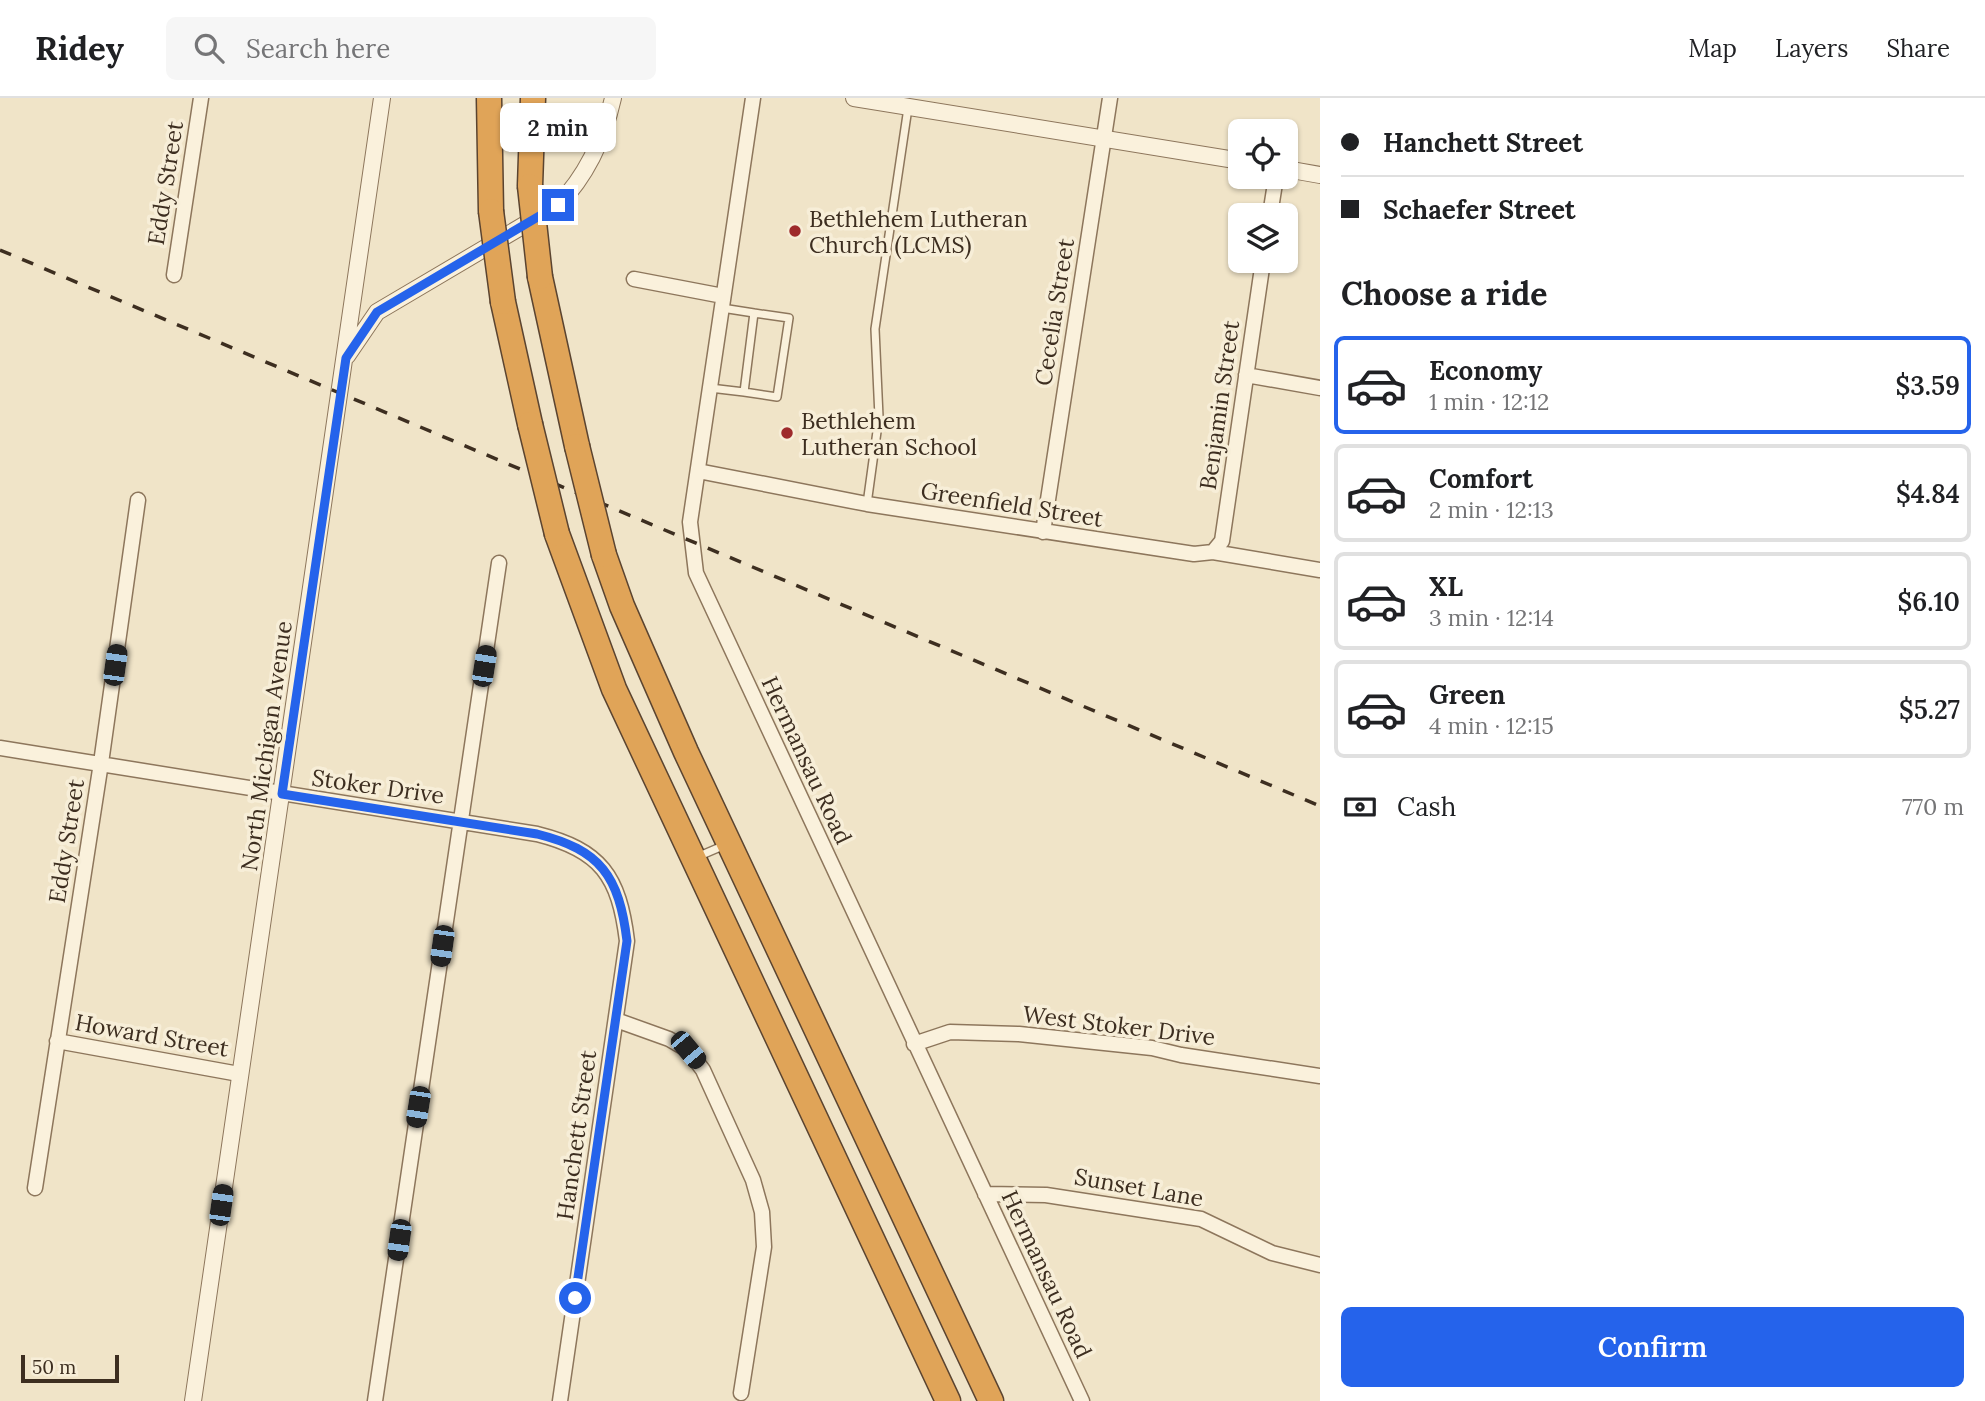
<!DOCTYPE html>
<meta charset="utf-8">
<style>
:root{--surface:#fff;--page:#f6f6f6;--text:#202124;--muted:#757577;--line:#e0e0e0;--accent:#2563eb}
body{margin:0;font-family:Lora,serif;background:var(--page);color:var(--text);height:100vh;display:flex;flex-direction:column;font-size:26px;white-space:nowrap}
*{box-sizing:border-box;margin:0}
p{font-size:23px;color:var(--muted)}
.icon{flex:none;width:38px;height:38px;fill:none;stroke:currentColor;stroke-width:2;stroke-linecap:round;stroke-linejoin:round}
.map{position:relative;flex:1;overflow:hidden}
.details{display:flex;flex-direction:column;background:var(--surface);width:665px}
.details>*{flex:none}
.hud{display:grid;align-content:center;height:154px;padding:0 21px;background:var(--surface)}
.buttons{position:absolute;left:1228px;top:21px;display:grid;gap:14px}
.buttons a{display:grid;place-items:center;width:70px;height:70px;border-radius:10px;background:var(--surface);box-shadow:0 2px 5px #0004;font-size:35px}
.scale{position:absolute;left:21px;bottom:18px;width:98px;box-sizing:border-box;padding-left:7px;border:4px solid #3d2e20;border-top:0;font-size:19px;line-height:24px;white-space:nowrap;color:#3d2e20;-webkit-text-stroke:5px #f7eed8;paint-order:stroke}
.end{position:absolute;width:32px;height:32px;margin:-16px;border:9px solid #2563eb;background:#fff;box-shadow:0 0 0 4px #fff}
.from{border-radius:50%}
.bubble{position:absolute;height:49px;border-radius:10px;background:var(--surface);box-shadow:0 2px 5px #0004;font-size:23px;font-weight:600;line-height:49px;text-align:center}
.car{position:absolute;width:21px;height:42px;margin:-21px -10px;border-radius:9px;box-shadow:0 0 5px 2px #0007;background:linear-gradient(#222 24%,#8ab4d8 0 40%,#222 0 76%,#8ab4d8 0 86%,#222 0)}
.hud b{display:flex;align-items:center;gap:24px;height:66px;font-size:26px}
.hud b+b{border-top:2px solid var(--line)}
.hud i{width:18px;height:18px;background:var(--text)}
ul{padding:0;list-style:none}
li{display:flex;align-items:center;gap:21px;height:98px;margin:0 14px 10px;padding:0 7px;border:4px solid var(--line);border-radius:10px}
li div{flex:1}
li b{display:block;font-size:26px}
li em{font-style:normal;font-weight:600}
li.on{border-color:var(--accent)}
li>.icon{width:63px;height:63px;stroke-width:1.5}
h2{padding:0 21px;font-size:32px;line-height:84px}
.pay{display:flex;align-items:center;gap:18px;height:77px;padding:0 21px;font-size:26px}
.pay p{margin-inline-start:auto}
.action{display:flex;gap:14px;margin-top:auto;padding:14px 21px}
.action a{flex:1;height:80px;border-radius:10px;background:var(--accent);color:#fff;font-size:28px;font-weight:600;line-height:80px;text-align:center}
header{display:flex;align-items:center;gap:42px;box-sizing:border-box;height:98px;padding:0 35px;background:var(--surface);border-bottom:2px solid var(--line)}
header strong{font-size:33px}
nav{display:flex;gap:38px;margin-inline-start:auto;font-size:24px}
.search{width:490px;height:63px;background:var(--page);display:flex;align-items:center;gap:18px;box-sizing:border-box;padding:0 24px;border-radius:10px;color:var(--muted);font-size:26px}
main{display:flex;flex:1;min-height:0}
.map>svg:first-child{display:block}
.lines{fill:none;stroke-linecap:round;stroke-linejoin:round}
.service-casing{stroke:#8d765c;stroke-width:10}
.minor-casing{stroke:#8d765c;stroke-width:17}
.tertiary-casing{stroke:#8d765c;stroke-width:18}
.motorway-casing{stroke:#5b4430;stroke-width:27}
.service{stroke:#faf1dc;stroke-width:7}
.minor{stroke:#faf1dc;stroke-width:14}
.tertiary{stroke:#faf1dc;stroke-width:16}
.motorway{stroke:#e0a458;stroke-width:24}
.rail{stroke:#3d2e20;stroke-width:3.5;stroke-dasharray:12 12;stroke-linecap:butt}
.motorway-bridge-casing{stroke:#5b4430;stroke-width:27;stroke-linecap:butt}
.motorway-bridge{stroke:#e0a458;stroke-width:24}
.route{stroke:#2563eb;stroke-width:9}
.poi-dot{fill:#9e2a2b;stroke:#f7eed8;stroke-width:2.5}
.labels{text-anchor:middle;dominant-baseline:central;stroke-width:7;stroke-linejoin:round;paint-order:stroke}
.street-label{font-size:23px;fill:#3d2e20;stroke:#f7eed8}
.poi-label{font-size:23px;fill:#3d2e20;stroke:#f7eed8;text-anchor:start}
</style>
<header>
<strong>Ridey</strong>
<div class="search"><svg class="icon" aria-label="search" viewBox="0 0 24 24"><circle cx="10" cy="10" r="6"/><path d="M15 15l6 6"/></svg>Search here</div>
<nav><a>Map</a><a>Layers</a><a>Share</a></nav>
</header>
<main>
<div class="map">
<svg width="1320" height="1303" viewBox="0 0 1320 1303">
<rect width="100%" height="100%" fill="#f0e4c8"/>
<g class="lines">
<defs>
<path id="service" d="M710,290l34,4 10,-79 -32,-5
M744,294l33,5 12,-79 -35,-5
M867,406l12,-87 -4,-88 33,-221
M697,759l28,-12"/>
<path id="minor" d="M753,0l-63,424 6,51 386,828
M1270,117l6,-38
M174,177l27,-177
M634,181l89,17
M1246,277l74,13
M698,373l169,33 327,50 19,-2 107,18
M1043,434l67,-434
M1213,454l9,-11 41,-280
M0,650l537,86c64,16 82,42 90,107l-67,460
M616,922l53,19 19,11 15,20 50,110 9,32 2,35 -23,146
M57,943l182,33
M914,946l36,-12 69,2 133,14 29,7 139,21
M35,1090l66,-425 37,-263
M985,1096l61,1 155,24 71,34 48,12
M375,1303l124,-838"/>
<path id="tertiary" d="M854,0l387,63
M1286,71l34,6
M347,258l30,-44 181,-107c29,-30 46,-67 55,-107
M193,1303l189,-1303"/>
<path id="motorway" d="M489,0l2,113
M530,88l3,-88
M540,179l37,169
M503,204l27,122
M557,436l57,155 334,712
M604,457l18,51 64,146 305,649"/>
</defs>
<use href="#service" class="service-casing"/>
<use href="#minor" class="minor-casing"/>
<use href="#tertiary" class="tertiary-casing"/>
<use href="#motorway" class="motorway-casing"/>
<use href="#service" class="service"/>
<use href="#minor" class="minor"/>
<use href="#tertiary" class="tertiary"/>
<use href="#motorway" class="motorway"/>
<path class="rail" d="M0,152l1320,556"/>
<defs>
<path id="motorway-bridge" d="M530,88l10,91
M491,113l12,91
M530,326l27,110
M577,348l27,109"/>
</defs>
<use href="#motorway-bridge" class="motorway-bridge-casing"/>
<use href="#motorway-bridge" class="motorway-bridge"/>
</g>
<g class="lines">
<path class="route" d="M558,107l-181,107 -31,46 -64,436 255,40c64,16 82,42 90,107l-52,357"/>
</g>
<g class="poi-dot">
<circle cx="795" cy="133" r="7"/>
<circle cx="787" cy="335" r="7"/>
</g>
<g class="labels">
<g class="street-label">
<text transform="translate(165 85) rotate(-81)">Eddy Street</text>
<text transform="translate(1054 214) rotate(-81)">Cecelia Street</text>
<text transform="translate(1219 307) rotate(-82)">Benjamin Street</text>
<text transform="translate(1012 406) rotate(9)">Greenfield Street</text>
<text transform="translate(266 648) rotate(-82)">North Michigan Avenue</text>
<text transform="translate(807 662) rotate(65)">Hermansau Road</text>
<text transform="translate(378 688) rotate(8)">Stoker Drive</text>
<text transform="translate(66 743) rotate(-81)">Eddy Street</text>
<text transform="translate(1119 927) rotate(7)">West Stoker Drive</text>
<text transform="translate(152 937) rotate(10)">Howard Street</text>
<text transform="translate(576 1037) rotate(-82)">Hanchett Street</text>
<text transform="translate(1139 1089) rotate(10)">Sunset Lane</text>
<text transform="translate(1047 1176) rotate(65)">Hermansau Road</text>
</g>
<g class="poi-label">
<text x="809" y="120">Bethlehem Lutheran<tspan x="809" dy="26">Church (LCMS)</tspan></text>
<text x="801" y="322">Bethlehem<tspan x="801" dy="26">Lutheran School</tspan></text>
</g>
</g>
</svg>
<div class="buttons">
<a><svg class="icon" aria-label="locate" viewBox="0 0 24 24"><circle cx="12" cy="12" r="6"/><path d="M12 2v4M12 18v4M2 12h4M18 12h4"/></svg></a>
<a><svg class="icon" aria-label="layers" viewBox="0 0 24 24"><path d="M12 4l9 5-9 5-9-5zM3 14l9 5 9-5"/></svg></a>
</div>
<div class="scale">50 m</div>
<i class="end from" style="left:575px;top:1200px"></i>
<i class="end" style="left:558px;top:107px"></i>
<div class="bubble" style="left:500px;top:5px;width:116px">2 min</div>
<i class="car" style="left:115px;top:567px;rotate:8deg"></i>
<i class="car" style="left:484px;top:568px;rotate:9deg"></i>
<i class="car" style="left:442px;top:848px;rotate:188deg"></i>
<i class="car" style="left:688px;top:952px;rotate:140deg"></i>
<i class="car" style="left:418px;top:1009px;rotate:189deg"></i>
<i class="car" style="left:221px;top:1107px;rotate:8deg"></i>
<i class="car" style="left:399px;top:1142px;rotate:188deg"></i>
</div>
<section class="details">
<div class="hud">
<b><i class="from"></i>Hanchett Street</b>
<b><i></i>Schaefer Street</b>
</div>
<h2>Choose a ride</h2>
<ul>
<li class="on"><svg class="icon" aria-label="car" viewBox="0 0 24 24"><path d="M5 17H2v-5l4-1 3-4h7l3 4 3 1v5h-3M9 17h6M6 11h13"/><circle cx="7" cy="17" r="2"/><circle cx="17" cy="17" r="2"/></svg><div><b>Economy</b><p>1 min · 12:12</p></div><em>$3.59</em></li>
<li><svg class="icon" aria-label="car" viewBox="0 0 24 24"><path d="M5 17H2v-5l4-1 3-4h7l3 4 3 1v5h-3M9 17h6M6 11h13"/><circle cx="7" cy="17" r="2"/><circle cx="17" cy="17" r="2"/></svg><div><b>Comfort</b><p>2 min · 12:13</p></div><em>$4.84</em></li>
<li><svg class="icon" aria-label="car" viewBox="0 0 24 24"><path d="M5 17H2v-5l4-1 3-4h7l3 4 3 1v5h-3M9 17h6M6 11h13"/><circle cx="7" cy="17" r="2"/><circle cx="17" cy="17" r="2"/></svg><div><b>XL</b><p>3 min · 12:14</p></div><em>$6.10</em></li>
<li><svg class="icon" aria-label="car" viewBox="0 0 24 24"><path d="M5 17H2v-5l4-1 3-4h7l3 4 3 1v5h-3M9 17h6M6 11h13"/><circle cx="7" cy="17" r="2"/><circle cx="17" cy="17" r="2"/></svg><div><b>Green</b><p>4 min · 12:15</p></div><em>$5.27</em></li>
</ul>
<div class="pay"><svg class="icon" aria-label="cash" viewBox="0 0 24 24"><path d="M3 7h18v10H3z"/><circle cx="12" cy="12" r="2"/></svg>Cash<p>770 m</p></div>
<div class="action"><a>Confirm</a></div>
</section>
</main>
